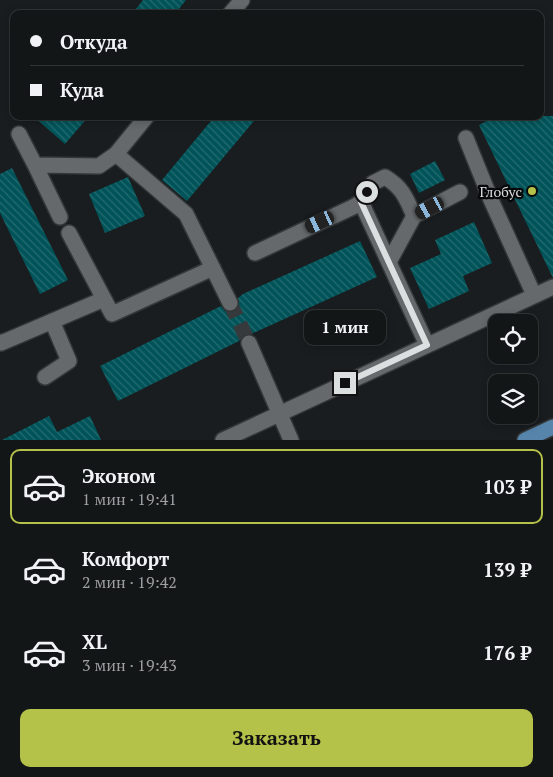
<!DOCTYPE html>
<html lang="ru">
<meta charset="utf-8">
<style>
:root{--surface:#131617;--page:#1c1f20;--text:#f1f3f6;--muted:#9d9fa1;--line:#323536;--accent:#b5c249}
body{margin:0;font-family:"PT Serif",serif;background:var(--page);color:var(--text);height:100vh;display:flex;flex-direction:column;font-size:19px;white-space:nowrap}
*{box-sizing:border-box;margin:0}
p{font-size:16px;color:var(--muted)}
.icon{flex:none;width:28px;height:28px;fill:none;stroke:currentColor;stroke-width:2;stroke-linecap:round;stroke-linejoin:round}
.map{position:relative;height:440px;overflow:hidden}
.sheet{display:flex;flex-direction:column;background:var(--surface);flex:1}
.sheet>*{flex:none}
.banner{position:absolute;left:10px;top:10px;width:534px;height:110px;border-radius:10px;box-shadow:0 2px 8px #0003,0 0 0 1px var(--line);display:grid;align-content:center;height:110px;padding:0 20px;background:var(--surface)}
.buttons{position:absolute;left:488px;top:314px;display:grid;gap:10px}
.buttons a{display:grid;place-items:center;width:50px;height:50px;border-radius:10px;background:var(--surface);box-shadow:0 2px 8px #0003,0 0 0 1px var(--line);font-size:25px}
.end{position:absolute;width:22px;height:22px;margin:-11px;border:6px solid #dcdfe0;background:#111;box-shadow:0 0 0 2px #111}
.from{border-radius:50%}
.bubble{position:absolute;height:35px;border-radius:10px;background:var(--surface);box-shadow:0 2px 8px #0003,0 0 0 1px var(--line);font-size:16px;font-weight:800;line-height:35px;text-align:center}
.car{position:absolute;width:15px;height:30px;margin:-15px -8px;border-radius:6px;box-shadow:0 0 4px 1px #0007;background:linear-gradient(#222 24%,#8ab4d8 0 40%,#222 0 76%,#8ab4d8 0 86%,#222 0)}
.banner b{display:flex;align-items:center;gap:18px;height:48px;font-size:19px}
.banner b+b{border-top:1px solid var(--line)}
.banner i{width:12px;height:12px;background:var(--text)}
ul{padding:9px 0 0;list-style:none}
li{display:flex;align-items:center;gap:15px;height:75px;margin:0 10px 8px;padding:0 10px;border:2px solid transparent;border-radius:10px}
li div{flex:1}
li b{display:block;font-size:19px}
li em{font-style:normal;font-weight:800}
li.active{border-color:var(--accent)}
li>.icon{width:45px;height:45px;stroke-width:1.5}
.primary-button{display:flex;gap:10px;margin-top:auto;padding:10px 20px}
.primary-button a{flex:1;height:58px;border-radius:10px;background:var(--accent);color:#111;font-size:20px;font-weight:800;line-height:58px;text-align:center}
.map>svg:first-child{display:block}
.building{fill:url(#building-back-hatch)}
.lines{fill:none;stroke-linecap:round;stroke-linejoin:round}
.minor-tunnel{stroke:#363a3c;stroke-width:15;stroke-dasharray:15 8;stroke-linecap:butt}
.minor-casing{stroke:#343738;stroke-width:18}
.major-casing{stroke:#343738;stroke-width:18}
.minor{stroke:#65696b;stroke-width:15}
.major{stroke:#5684ab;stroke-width:15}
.route{stroke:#dcdfe0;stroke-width:6}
.poi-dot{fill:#b5c249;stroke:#060708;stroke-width:2}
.labels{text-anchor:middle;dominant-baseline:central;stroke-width:4.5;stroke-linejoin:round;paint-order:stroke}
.poi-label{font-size:14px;fill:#dcdfe0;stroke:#060708;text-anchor:end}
</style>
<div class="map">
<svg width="553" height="440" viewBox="0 0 553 440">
<defs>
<pattern id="building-back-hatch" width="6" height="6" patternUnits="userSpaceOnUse" patternTransform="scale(1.25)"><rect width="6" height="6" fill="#005459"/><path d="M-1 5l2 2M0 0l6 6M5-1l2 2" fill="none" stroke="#256c71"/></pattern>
</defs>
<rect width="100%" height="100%" fill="#191d1f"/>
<path class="building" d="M143,0h43l-11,14h-43z
M33,116h56l-24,28z
M215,116h43l-71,85 -25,-21z
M496,116h57v162l-74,-153z
M435,161l10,19 -26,13 -9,-19z
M12,168l56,112 -28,14 -40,-81v-39z
M128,177l17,39 -40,17 -16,-39z
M474,222l18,41 -29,13 6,15 -40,18 -19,-41 31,-14 -6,-14z
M360,241l17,36 -126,57 -6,1 -6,6 -121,60 -18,-35 121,-60 4,5 4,1h5l3,-3 2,-5 -1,-6 5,-4z
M49,416l8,16 33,-16 11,24h-99z"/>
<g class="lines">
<path class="minor-tunnel" d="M230,303l19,40"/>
<defs>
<path id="minor" d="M230,14l12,-14
M147,116l-31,38 70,60 44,89
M19,134l16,31
M466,138l25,62 43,95
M361,202l12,-19 12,-6c18,11 21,21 29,39
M60,217l-25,-52 64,1 17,-12
M69,233l43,81 101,-46
M255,253l98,-46 8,-5 66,143
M389,262l25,-46 46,-24
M0,342l1,1 103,-44
M249,343l42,97
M45,377l24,-16 -17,-40
M223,440l330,-153"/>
<path id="major" d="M525,440l28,-13"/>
</defs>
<use href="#minor" class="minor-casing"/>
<use href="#major" class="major-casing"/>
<use href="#minor" class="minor"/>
<use href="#major" class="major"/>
</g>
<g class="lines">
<path class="route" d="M345,383l82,-38 -66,-143 6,-10"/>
</g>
<circle class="poi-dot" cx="532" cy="191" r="5"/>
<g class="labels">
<g class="poi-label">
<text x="522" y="191">Глобус</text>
</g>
</g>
</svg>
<div class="buttons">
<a><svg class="icon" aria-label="locate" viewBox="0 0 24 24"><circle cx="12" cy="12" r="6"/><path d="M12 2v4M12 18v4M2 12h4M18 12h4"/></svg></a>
<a><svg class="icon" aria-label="layers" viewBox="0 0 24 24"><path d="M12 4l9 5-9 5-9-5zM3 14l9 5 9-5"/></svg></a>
</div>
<i class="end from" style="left:367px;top:192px"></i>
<i class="end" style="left:345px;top:383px"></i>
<div class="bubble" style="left:304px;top:310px;width:82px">1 мин</div>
<i class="car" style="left:430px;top:208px;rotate:242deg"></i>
<i class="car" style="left:320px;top:222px;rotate:245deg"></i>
<div class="banner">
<b><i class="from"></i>Откуда</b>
<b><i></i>Куда</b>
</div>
</div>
<section class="sheet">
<ul>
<li class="active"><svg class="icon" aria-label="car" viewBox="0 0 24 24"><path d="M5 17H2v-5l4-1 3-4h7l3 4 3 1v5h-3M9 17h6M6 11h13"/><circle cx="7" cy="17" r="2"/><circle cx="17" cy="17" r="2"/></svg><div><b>Эконом</b><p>1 мин · 19:41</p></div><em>103 ₽</em></li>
<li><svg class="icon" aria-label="car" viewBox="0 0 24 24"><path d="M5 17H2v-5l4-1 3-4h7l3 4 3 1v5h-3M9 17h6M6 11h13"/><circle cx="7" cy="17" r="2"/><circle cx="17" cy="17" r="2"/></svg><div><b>Комфорт</b><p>2 мин · 19:42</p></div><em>139 ₽</em></li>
<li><svg class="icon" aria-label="car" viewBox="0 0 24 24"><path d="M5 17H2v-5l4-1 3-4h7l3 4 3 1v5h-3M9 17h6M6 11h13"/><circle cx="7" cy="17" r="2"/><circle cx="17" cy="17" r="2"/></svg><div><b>XL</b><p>3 мин · 19:43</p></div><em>176 ₽</em></li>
</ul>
<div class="primary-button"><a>Заказать</a></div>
</section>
